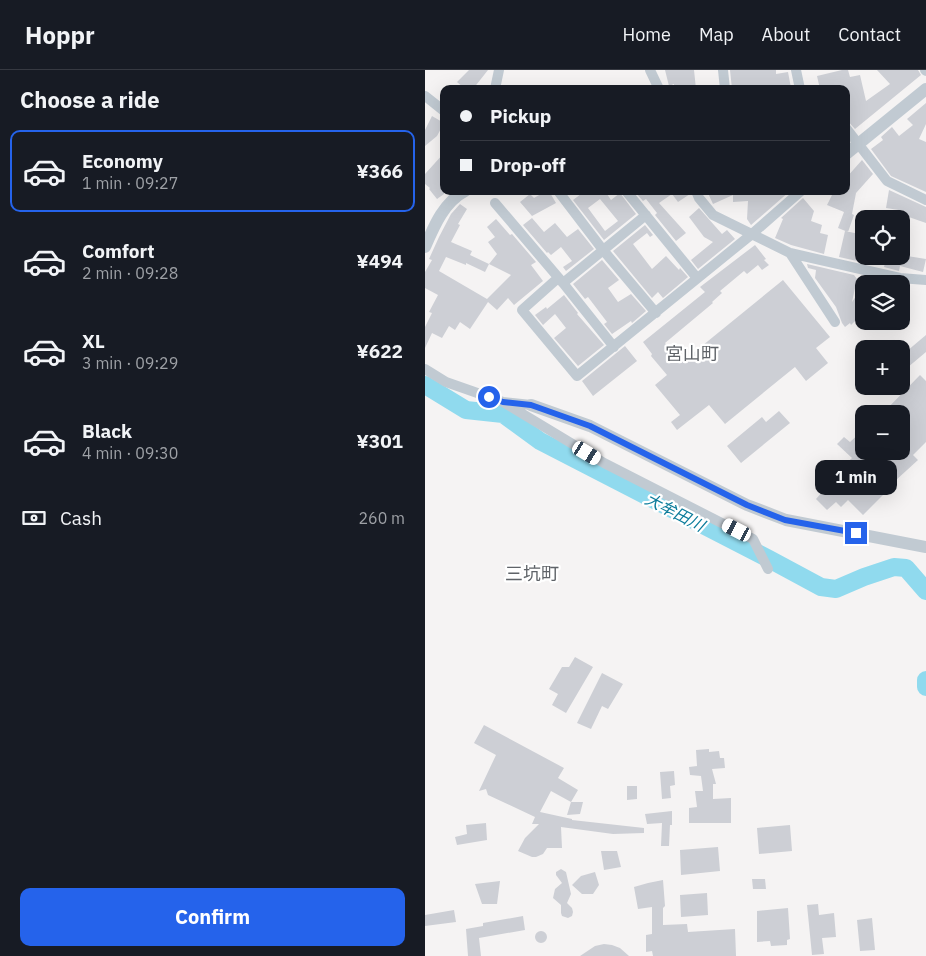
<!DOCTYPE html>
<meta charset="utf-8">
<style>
:root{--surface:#171b24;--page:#242831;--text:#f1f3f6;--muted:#9ea1a6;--line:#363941;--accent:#2563eb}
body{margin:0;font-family:"IBM Plex Sans","Noto Sans JP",sans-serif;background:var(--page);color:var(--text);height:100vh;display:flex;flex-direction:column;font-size:19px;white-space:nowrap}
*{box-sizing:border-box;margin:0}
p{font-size:16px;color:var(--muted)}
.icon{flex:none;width:28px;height:28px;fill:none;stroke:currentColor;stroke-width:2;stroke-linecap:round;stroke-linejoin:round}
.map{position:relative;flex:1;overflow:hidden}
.sheet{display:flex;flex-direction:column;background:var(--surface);width:425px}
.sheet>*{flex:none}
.guide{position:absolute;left:15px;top:15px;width:410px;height:110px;border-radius:10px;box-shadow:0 5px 20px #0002;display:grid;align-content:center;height:110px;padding:0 20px;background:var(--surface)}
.controls{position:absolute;left:430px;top:140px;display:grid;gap:10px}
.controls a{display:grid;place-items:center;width:55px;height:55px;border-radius:10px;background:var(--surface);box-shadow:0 5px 20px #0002;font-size:25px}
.end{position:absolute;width:22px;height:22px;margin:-11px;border:6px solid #2563eb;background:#fff;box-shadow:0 0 0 2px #fff}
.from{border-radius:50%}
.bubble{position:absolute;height:35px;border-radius:10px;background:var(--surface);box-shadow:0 5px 20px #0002;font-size:16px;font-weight:700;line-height:35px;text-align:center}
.car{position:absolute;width:15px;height:30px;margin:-15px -8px;border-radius:6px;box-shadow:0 0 4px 1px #0007;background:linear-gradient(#fff 24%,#345 0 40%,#fff 0 76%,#345 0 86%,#fff 0)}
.guide b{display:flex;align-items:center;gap:18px;height:48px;font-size:19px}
.guide b+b{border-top:1px solid var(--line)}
.guide i{width:12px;height:12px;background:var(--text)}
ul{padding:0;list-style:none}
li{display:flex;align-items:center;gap:15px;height:82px;margin:0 10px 8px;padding:0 10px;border:2px solid transparent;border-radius:10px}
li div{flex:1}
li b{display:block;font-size:19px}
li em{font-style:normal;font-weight:700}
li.selected{border-color:var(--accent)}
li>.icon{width:45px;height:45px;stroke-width:1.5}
h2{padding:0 20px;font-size:22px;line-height:60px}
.pay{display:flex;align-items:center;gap:12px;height:55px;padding:0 20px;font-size:19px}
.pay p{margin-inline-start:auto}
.primary-button{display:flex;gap:10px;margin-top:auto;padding:10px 20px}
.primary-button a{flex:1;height:58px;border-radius:10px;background:var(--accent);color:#fff;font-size:20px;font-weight:700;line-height:58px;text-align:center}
header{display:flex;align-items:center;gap:30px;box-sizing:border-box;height:70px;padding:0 25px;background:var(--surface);border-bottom:1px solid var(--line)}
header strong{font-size:24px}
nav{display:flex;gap:28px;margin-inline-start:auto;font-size:18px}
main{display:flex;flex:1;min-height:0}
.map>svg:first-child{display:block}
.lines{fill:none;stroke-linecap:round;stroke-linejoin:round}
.river{stroke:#90daee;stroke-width:18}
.building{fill:#cdcfd5;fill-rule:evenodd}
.minor{stroke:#c1cad2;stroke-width:10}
.tertiary{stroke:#c1cad2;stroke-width:12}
.route{stroke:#2563eb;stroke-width:6}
.labels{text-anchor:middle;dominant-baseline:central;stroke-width:4.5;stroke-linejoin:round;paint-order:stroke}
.water-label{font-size:16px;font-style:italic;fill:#0c7c9b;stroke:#fff}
.quarter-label{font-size:18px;fill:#5f6368;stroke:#fff}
</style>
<header>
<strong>Hoppr</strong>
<nav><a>Home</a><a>Map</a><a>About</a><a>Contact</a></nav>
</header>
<main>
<section class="sheet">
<h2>Choose a ride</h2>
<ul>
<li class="selected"><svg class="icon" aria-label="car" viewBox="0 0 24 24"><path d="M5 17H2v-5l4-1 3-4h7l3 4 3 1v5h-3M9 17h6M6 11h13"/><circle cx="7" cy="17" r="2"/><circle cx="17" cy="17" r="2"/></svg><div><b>Economy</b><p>1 min · 09:27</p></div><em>¥366</em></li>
<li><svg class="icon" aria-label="car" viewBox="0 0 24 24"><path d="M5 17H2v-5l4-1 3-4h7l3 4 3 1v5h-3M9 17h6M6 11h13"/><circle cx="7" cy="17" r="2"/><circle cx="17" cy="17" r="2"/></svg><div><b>Comfort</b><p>2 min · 09:28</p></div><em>¥494</em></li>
<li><svg class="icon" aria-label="car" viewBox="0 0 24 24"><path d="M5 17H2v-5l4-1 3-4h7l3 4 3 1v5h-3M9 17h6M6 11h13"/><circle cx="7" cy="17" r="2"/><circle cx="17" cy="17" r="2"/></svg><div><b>XL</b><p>3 min · 09:29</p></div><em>¥622</em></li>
<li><svg class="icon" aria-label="car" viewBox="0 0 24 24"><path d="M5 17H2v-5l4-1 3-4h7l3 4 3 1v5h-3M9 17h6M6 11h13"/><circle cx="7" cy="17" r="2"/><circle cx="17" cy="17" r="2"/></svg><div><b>Black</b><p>4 min · 09:30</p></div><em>¥301</em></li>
</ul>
<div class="pay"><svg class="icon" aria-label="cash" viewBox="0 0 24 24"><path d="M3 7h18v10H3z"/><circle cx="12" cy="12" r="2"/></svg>Cash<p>260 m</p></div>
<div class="primary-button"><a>Confirm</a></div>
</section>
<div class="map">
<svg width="501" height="886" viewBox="0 0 501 886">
<rect width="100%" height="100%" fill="#f5f3f3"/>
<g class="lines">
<path class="river" d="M0,315l41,25 37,4 37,27 229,118 52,28 15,2 28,-12 30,-10 12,1 20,23
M501,610v7"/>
</g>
<path class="building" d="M44,0h19l-15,19h-8l-8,-7z
M240,0h29l2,19h-22v-5l-5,2z
M305,0h46v4l12,-2 3,16 -59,1z
M417,0h6l2,7 10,-2 6,26 24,-17 -13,-14h41l3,5 -66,54 -9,-10v-30h-26l-3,-13z
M501,33v21l-7,15 7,3v50l-35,-16 -20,-27 12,-9 -2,-3 11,-10 7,9 14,-11 -6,-6z
M7,46l12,7 -7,13 -12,10v-16z
M19,83v41l-7,5 -8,-10 1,-1 -5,-4v-10z
M437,90l11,14 -17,19 -4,21 2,1 -6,17 -10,-4 6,-16 -17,-7 7,-14h12v-13z
M464,120l37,17v16l-23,-8 2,-4 -19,-3z
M121,121h3l7,12 -24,13 -12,-14 10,-8 4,4z
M160,121h26l-4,3 4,6 9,-7 16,21 -32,26 -31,-40zM175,129l18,22 -13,10 -17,-23z
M213,121h51l1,3 -12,8 -6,-8 -13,9 27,30 -10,8 -21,-26 2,-2 -11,-14 -3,2 -7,-8z
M282,121h41v2l42,-2 -39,34 -4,-6 1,-18 -15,1v-7l-20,9z
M378,128l11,13 -3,10 11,4 -2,8 8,2 -4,19 -33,-9 -16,-7 8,-19 -2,-1z
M35,134l7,5 -9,15 2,1 -9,17 21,9 -2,4 19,9 8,-10 -9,-12 7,-5 -8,-10 9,-8 14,16 2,-1 24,28 -5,3 12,16 -29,24 -6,-7 -11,12 -9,-8 -18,27 -10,-7 -5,8 -6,-4 -7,12 -10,-5 -7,15v-21l7,-14 -3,-1 9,-17 -13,-7v-16l7,-12 -3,-1 10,-22 12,-23zM21,187l20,8v-2l19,9 4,-8 22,11 -24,24 -48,-28z
M274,138l23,26 5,-4 8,9 -37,30 -7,-9 22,-18 -9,-5 -15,-20z
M107,148l12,14 11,-9 12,14 11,-8 16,20 -28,22 -3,-4 9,-6 -11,-14 -10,8 -3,-3 -1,1 -24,-28z
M220,155l8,10 -3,2 -3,-4 -14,11 19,25 14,-13 13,14 1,-2 8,9 -25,21 -5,-6 -6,6 -39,-47z
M420,161l19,4 -2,23 4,5 -27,-6z
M330,175l11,14 -2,1 5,5 -7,5 -4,-5 -11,9 -3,-3 -24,20 2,2 -10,9 1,1 -48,40 16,20 102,-83 47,57 -14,11 12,15 -22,18 -11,-14 -70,57 -16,-19 -32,25 -6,-8 9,-7 -25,-30 12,-10 -16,-19 1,-2 -9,-12 62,-50 -5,-5z
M476,185l25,4 -3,13 -23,-6 -1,5 -15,-4 3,-11h14z
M177,190l17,20 -11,8 10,14 13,-8 15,17 -14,12 -1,-2 -19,13 -8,-10 3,-2 -19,-25 -3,2 -12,-15z
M382,194l47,11 3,4 -5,23 12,-17v27l-13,13 -1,-2 -5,4 -3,-4 -6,-16 -21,-29 1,-8 -8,-2z
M139,225l14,18 -1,1 27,31 -26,21 -24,-28 12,-10 -11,-14 -12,11 -8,-10 11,-8 1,2z
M501,265v17l-25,21v-29l6,7z
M200,276l12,15 -44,35 -11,-15z
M495,305l6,6v61l-13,13 5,5 -34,31 2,1 -23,23 -15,-15 -7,7 -5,-5 -9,8 -11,-11 14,-16 -2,-2 24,-23 -15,-14 7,-7 6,5 14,-13v22h37v-37h-19z
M354,341l11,12 -49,40 -14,-17 35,-29 4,5z
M150,587l18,10 -27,46 -14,-8 6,-11 -9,-5 13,-22h7z
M177,603l21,11 -15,25 -6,-3 -11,23 -14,-6z
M59,655l80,43 -6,10 20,12 -7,12h12l-3,12 -13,1 4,-13 -20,-11 -11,21 32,7v1l72,8v5l-31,1 -52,-7 1,21h-15l-4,6 -7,3h-4l-14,-6 7,-13 14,-14h-7l3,-7 -47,-22 -2,-6 -7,2 17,-36 -22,-12z
M284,679v3l10,-1 1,7h4l1,10 -13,1 4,15h-3v15l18,-1v25h-42v-15l8,-1 -2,-16h8l-2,-15 -11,-1 -1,-8 8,-1 -1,-16z
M249,701l1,14 -5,1 1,12 -9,1 -2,-27z
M202,716h10v13l-10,1z
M247,741v14h-2l-1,21h-8l1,-23 -15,1 -2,-10z
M61,753l1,17 -30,5 -2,-8 12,-3 -1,-9z
M365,755l2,26 -33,3 -2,-26z
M293,777l2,24 -39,4 -1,-25z
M176,781h16l4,16 -17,3z
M136,799l5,3 5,22 -4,9 5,5 1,4 -1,4 -4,2 -6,-2 -1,-3v-8l-8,-7 2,-9 7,-6 -6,-8v-3z
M170,802l4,13 -6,9h-11l-10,-9 9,-9z
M327,809h13l1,10h-13z
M238,810l2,26 -2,2v17l24,-1 1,8 47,-3 1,27h-83l-1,-5 -6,1v-17l6,-1v-27l-14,2 -4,-22 14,-4z
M75,811l-3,23h-15l-7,-20z
M282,823l1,22 -27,2 -1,-22z
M393,834l1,11 15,-2 2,24 -14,1 2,16 -12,1 -5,-50z
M363,838l2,31 -3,1v5l-16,1 -1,-5 -13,1v-31z
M29,840l2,12 -31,4v-11z
M98,846l2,14 -46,8 2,18h-13l-2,-27 17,-3v-3z
M447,848l3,32 -15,1 -3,-31z
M110 867a6 6 0 1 1 12 0a6 6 0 1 1-12 0Z
M179,874l8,1 8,3 9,8h-49l15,-10z"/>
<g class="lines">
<path class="minor" d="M225,0l9,19
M298,0l2,19
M371,0l4,19
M500,0l1,1
M70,19l4,-19
M0,26l19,15
M421,58l41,53 39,19
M133,121l45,59 53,63
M201,121l71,87
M271,121l3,7 14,17 77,38 110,25 26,2
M70,133l68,80 51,64
M365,183l45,69
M133,208l-36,32 55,66 175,-142 49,-43
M138,213l83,-68
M0,299l21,13 57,20 28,3
M78,332l101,61 149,76 15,30"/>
<path class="tertiary" d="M421,84l80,-65
M0,177c9,-21 19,-45 40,-56
M106,335l59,21 157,79 39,15 140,27"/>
</g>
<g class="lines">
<path class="route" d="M64,327l14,5 28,3 59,21 157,79 38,15 71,13"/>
</g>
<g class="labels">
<g class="water-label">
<text transform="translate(250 442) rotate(27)">大牟田川</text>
</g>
<g class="quarter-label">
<text x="267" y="283">宮山町</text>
<text x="107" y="503">三坑町</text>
</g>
</g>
</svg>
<div class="controls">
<a><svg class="icon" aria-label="locate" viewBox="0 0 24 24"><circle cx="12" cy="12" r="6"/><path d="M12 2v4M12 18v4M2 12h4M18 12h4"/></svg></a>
<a><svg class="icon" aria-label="layers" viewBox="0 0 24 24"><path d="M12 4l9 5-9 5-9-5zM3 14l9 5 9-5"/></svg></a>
<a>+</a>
<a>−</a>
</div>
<i class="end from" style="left:64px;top:327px"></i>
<i class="end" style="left:431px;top:463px"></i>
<div class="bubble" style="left:390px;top:390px;width:82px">1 min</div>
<i class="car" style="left:162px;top:383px;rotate:121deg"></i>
<i class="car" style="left:312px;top:460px;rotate:297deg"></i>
<div class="guide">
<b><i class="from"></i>Pickup</b>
<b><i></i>Drop-off</b>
</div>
</div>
</main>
